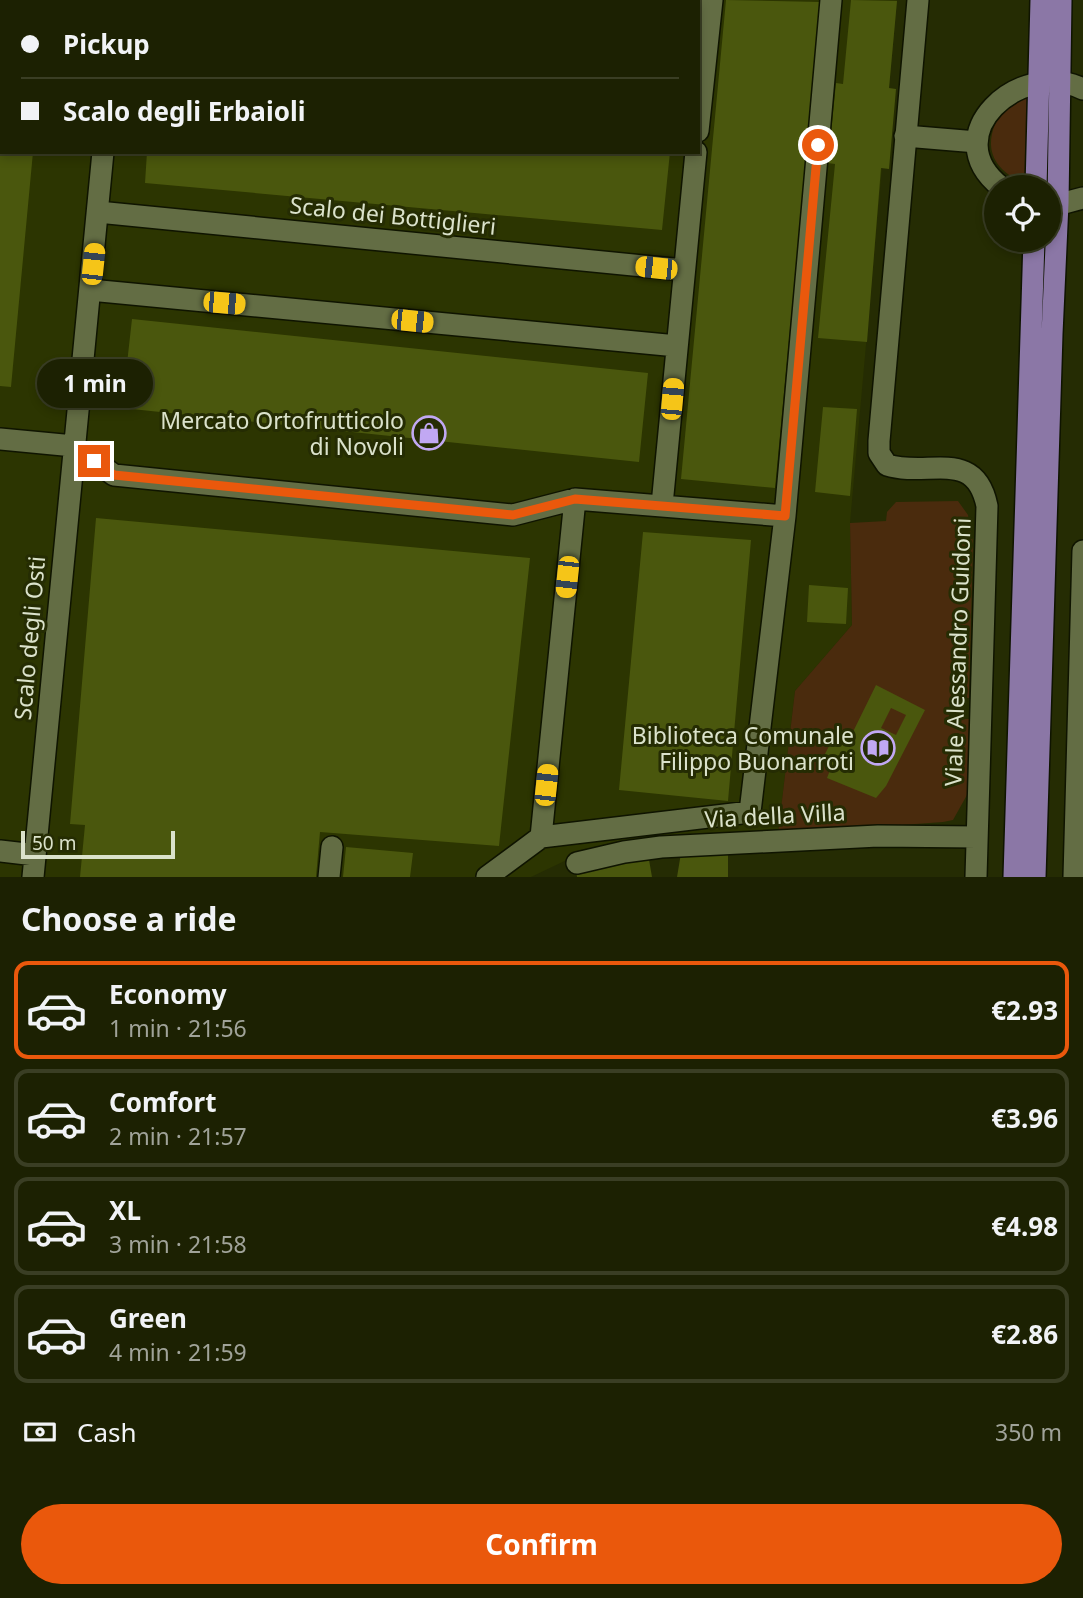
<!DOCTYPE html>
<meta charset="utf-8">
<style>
:root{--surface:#1c2102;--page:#292e11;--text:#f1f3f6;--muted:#a0a399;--line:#3a3e24;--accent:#ea580c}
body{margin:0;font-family:"Noto Sans",sans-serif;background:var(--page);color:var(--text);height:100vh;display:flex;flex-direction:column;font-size:26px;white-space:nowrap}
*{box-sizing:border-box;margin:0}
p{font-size:23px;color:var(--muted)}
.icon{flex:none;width:38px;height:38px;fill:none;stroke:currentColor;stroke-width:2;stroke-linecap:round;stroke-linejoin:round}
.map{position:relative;height:877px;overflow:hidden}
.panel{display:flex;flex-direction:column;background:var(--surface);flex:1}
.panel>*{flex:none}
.guide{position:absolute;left:0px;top:0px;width:700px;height:154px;box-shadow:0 4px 10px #0003,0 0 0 2px var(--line);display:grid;align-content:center;height:154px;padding:0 21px;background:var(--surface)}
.fabs{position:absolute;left:984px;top:175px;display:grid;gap:14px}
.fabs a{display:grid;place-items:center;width:77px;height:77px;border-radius:50%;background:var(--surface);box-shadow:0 4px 10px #0003,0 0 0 2px var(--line);font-size:35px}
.scale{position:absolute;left:21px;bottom:18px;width:154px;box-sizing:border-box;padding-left:7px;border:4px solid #dbe2cb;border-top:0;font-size:19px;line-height:24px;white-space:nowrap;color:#dbe2cb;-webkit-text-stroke:5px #252c03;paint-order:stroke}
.end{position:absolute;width:32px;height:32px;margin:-16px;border:9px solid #ea580c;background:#fff;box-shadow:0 0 0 4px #fff}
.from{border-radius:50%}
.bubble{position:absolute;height:49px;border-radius:24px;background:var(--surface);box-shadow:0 4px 10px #0003,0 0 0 2px var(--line);font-size:23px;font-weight:700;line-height:49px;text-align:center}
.car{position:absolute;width:21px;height:42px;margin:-21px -10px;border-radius:9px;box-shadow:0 0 5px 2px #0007;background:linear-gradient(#f5c518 24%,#345 0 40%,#f5c518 0 76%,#345 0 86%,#f5c518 0)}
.guide b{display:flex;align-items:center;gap:24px;height:66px;font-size:26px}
.guide b+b{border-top:2px solid var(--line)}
.guide i{width:18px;height:18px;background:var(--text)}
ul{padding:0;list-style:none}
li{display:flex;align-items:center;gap:21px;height:98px;margin:0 14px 10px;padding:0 7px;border:4px solid var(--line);border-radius:14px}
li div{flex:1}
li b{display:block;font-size:26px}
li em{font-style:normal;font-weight:700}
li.current{border-color:var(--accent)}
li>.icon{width:63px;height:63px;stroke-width:1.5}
h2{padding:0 21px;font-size:32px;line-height:84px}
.pay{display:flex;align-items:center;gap:18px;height:77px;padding:0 21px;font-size:26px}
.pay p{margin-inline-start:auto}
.primary-button{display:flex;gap:14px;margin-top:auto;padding:14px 21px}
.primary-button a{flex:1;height:80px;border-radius:42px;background:var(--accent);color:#fff;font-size:28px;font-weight:700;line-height:80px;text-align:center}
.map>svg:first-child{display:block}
.built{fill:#2c3501;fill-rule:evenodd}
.green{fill:#4a2b0d}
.building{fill:#4a570d;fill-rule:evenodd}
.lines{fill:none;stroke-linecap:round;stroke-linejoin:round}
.minor-casing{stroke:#0f1400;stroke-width:24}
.major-casing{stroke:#0f1400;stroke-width:24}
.minor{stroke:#636d44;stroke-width:21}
.major{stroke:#8b77a6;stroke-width:21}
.route{stroke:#ea580c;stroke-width:9}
.labels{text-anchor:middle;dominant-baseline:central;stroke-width:6;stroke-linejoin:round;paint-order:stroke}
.street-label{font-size:23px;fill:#dbe2cb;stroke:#252c03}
.poi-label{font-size:23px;fill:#dbe2cb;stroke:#252c03;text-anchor:end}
</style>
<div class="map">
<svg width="1083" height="877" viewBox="0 0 1083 877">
<rect width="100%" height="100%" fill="#252c03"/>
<path class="built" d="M0,0h897l-47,523 2,102 -57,66 -17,143 -94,1 -90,12 -63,30h-531zM2,2h696v150h-696z"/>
<path class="green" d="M1027,97l-2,88c-26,-14 -42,-30 -30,-61 2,-6 6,-14 12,-18 6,-4 14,-6 20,-9z
M958,501l10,14 5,27 -4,156h-19l-1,20 20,1 -2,76 -14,25 -10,2 -165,12 17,-143 57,-66 -2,-102 36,-2 1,-9 9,-10z"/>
<path class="building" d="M726,0l95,2 -46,486 -94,-9z
M851,0l46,1 -8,87 7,1 -7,80 -8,-1 -14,174 -49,-4 17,-174 -7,-1 8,-80 7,1z
M0,152h33l-22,235 -11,-1z
M147,152h523l-8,78 -517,-47z
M132,319l516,54 -9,89 -517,-54z
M823,407l34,2 -7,87 -35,-4z
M96,518l434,40 -31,288 -179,-14 -4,45h-236l5,-52 -15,-1z
M643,532l108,8 -23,261 -109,-11z
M809,585l39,3 -2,36 -39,-2z
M876,685l49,25 -39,76 -10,12 -49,-20 5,-13 -10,-5 11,-22 14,6zM891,708l15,7 -10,20 -15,-7z
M346,847l67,6 -3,24h-67z
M728,851v26h-51l4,-24z
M648,854l4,23h-75l-1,-7z"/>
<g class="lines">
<defs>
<path id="minor" d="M918,0l-39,441v12l8,12c41,13 88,-18 100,41l-11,371
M116,2l1,-2
M698,131l14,-131
M905,136l72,6
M1001,187c-66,-52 19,-129 82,-98
M1048,203h16l19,-5
M98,212l586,58
M90,290l587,56
M0,439l74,7 40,29 399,40 62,-16
M662,505l34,-353
M541,837l209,-25 35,-296
M0,851l35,4
M577,863l47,-11 37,-5 217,-11 99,1
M33,877l70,-725
M329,877l3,-30
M487,877l54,-40 34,-338 210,17 46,-516
M1074,877l9,-326"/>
<path id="major" d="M1036,187l5,-187
M1014,877l20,-637
M1035,877l17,-543 6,-131 3,-203"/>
</defs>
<use href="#minor" class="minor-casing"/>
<use href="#major" class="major-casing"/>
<use href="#minor" class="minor"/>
<use href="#major" class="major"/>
</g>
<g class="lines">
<path class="route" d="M94,461l20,14 399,40 62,-16 210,17 33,-371"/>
</g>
<defs>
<symbol id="shop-ring" viewBox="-11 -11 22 22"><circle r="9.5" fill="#252c03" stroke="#c1a8f3" stroke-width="1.5"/><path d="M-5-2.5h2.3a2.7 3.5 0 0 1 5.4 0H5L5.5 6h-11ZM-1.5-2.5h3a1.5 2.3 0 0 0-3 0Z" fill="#c1a8f3"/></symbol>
<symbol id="library-ring" viewBox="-11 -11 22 22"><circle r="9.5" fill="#252c03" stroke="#c1a8f3" stroke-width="1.5"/><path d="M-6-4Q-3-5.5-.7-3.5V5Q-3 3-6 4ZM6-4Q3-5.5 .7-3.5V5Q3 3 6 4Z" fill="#c1a8f3"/></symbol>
</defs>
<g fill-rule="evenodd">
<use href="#shop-ring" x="410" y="414" width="38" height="38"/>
<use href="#library-ring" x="859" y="729" width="38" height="38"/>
</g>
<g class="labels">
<g class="street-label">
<text transform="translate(393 215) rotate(6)">Scalo dei Bottiglieri</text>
<text transform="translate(29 638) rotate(-85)">Scalo degli Osti</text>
<text transform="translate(957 652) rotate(-88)">Viale Alessandro Guidoni</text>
<text transform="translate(775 815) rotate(-3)">Via della Villa</text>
</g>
<g class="poi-label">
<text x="404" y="420">Mercato Ortofrutticolo<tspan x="404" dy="26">di Novoli</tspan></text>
<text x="854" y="735">Biblioteca Comunale<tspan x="854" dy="26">Filippo Buonarroti</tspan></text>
</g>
</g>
</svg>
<div class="fabs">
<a><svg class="icon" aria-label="locate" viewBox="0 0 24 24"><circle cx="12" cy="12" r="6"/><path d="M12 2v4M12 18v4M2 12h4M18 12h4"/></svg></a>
</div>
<div class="scale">50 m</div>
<i class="end from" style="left:818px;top:145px"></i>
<i class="end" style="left:94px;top:461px"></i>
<div class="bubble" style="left:37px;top:359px;width:116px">1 min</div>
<i class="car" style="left:93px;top:264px;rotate:6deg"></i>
<i class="car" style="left:656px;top:268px;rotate:276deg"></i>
<i class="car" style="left:224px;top:303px;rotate:95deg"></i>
<i class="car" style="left:412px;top:321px;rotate:96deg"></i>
<i class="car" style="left:672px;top:399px;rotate:5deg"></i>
<i class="car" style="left:567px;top:577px;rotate:186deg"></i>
<i class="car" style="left:546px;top:785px;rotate:6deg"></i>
<div class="guide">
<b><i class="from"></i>Pickup</b>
<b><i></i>Scalo degli Erbaioli</b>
</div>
</div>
<section class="panel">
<h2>Choose a ride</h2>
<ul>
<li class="current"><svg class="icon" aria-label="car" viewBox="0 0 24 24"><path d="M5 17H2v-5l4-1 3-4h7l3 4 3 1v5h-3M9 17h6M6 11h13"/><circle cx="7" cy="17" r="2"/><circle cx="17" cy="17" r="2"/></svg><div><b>Economy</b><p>1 min · 21:56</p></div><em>€2.93</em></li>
<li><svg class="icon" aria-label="car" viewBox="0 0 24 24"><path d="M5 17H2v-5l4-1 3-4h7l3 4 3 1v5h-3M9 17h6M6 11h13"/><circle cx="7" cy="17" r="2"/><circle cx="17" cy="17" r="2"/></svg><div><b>Comfort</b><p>2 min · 21:57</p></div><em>€3.96</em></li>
<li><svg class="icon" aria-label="car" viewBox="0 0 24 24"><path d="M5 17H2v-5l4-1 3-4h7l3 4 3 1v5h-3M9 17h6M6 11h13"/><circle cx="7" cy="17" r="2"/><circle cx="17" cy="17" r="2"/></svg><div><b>XL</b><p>3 min · 21:58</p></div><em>€4.98</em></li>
<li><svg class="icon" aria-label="car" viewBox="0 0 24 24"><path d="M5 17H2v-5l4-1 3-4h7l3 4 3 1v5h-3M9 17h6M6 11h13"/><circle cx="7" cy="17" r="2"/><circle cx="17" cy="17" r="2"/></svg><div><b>Green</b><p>4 min · 21:59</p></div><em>€2.86</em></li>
</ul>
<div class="pay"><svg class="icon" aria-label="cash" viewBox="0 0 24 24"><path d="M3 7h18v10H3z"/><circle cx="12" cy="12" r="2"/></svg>Cash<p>350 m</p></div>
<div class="primary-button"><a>Confirm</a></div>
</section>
